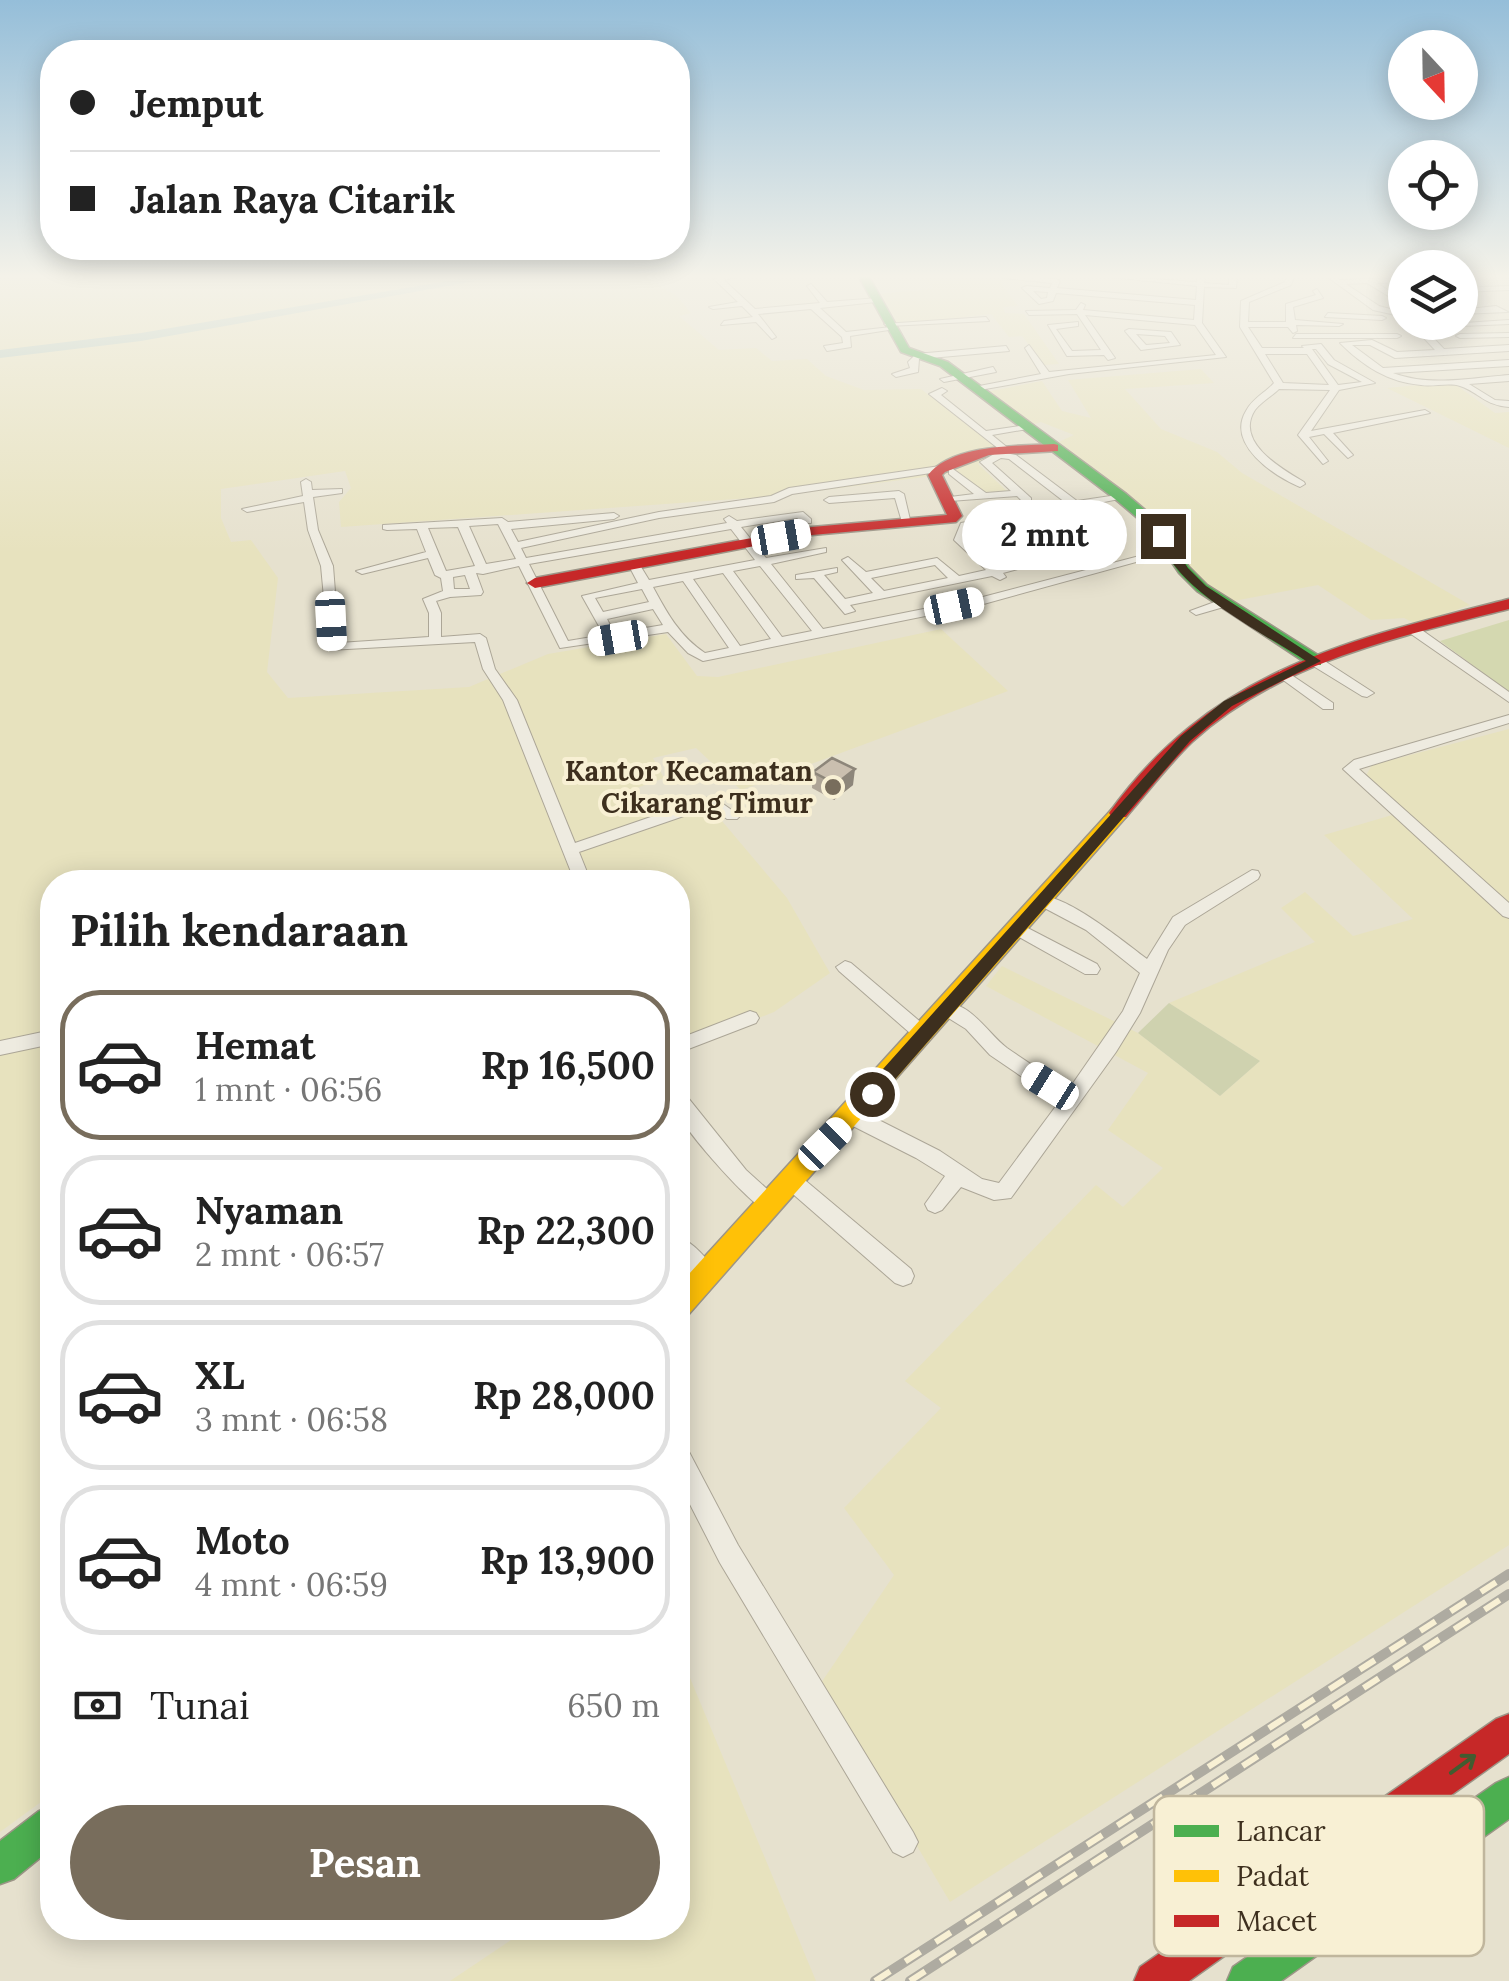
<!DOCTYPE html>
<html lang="id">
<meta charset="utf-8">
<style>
:root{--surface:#fff;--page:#f6f6f6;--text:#222;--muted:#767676;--line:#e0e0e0;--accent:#786d5c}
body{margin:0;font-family:Lora,serif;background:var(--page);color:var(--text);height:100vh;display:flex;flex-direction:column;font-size:38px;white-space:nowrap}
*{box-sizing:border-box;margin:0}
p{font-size:32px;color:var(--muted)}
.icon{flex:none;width:55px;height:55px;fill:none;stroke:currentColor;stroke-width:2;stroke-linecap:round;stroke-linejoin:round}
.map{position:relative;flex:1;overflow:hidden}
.details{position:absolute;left:40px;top:870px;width:650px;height:1070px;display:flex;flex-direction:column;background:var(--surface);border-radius:40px;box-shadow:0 5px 25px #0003}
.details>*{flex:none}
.hud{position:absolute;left:40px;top:40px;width:650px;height:220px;border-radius:40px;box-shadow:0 5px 25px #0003;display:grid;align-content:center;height:220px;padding:0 30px;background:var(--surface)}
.needle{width:65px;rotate:158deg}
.fabs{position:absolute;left:1388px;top:30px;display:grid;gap:20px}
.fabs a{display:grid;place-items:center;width:90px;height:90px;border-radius:50%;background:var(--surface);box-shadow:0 5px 25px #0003;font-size:50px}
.end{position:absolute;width:45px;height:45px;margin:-22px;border:12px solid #3d2f1e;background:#fff;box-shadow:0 0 0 5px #fff}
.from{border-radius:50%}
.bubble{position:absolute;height:70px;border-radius:35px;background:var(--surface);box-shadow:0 5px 25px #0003;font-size:32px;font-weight:700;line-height:70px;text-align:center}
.car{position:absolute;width:30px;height:60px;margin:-30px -15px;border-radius:12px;box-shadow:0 0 8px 2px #0007;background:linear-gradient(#fff 24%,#345 0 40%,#fff 0 76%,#345 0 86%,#fff 0)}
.hud b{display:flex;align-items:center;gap:35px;height:95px;font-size:38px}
.hud b+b{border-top:2px solid var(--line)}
.hud i{width:25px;height:25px;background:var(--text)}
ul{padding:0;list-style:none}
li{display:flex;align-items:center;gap:30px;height:150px;margin:0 20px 15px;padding:0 10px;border:5px solid var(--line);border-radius:40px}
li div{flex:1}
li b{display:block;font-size:38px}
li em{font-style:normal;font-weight:700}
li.on{border-color:var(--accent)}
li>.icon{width:90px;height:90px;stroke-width:1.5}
h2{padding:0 30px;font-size:45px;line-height:120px}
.pay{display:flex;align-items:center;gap:25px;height:110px;padding:0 30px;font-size:38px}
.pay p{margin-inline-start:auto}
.button{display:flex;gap:20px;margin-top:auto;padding:20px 30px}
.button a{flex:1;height:115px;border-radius:60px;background:var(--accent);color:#fff;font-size:40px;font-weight:700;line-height:115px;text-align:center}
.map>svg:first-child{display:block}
.farmland{fill:#e7e2be}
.green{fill:#d4d8b0}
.cemetery{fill:#cfd2af}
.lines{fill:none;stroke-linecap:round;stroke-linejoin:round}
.river{fill:#b9cdc2;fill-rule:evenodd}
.street-casing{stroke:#aca697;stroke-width:2}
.fast-casing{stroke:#9c9587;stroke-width:3}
.slow-casing{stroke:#9c9587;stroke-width:3}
.jam-casing{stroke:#9c9587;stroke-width:3}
.street{fill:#eeebe0;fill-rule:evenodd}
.fast{fill:#4caf50;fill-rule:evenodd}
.slow{fill:#ffc107;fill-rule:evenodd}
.jam{fill:#c62828;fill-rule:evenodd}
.rail-casing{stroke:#aeaba1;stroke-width:10}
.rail{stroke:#f8f0d4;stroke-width:6;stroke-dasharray:18;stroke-linecap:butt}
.wall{fill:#aea496}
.shaded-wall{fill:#8d867a}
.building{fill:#cabfaf;stroke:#8d867a;stroke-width:2.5}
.oneway{stroke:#425c30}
.route{fill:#3d2f1e}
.poi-dot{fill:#786d5c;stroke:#f8f0d4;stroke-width:4}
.labels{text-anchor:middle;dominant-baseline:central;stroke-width:8;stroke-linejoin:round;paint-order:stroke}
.poi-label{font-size:28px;font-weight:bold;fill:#3d2f1e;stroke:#f8f0d4;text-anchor:end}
.key{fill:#f8f0d4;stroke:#c0b69d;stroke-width:2.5}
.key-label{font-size:28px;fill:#3d2f1e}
</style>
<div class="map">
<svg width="1509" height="1981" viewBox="0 0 1509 1981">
<rect width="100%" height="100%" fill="#e6e1ce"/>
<path class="farmland" d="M0,275h641l36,21 14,17 -12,3 40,34 37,-2 16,13 35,-2 19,17 38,14 57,-1 82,64 -25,11 32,30 -27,2 -28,-23 -177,23 -437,31 -2,-25 12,-14 -6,-17 -124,18v29l10,24 20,-2 27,38 -11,94 21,26 181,-11 79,-33 118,-20 31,42 21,1 223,-48 67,62 -267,99 -45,-42 -43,10 11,20 -35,13 24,35 58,-18 76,90 43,75 -56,39 -96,37v-167h-626v912l-52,38z
M923,275h73l22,31 -15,1 2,6 19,1 35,50 -15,1 -22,-29 -13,1 -18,-23 -83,10 -20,-3 -10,-27 55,-5z
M1201,369l13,14 -89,6 36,40 56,23 25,21 228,132 -54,19 -12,-6 -33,2 -53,-35 -90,17 -29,-23 -40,-53 -107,-81 22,-10 -33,-13 -15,5 -45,-34 61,-12 20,30 29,7 -23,-38z
M1452,382l43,31 14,-1v36l-122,-60z
M1509,729v816l-559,357 -129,-219 73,-108 -50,-67 97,-100 -36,-27 191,-196 27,22 40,-39 -55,-38 40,-57 -162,-87 16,-20 136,67 82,63 40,-35 -91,-58 146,-61 -34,-34 24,-16 48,44 60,-17 -89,-84 75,-22 -36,-32 9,-16z
M678,1649l138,332h-366l79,-53h149z"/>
<path class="green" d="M1509,620v72l-69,-51z"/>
<path class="cemetery" d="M1169,1003l91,58 -40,35 -82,-63z"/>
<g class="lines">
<path class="river" d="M483,275h26l-368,66 -141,17v-8l141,-17z"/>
<defs>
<path id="street" d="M726,275h18l-20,5 31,29 65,-6 -13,-17 4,-2 16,18 52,-4 -3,4 -56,6 26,24 45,-5 4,2 -45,7 1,11 -24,4 -3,-5 19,-3 -1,-6 -31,-28 -53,5 18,23 -4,2 -16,-17 -35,3 3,-4 29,-4 -11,-11 -29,3 -4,-2 29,-5 -24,-23z
M1000,275l56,4 4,2 -3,7 139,12 1,-14 -106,-11 106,7v-7h8l-1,8 25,2v-10h8l-1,13 -32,-1 -2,36 24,34 -157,17 -95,17v-4l67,-13 -16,-26 4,-3 20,27 167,-17 -21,-30 -110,-10 30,43 -7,2 -4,-5 -37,1 -19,-31 30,-3v4l-22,3 16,22 29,-1 -24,-36 -48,1 -3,-4 50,-1 5,-7 4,2 -2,5 111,10 1,-15 -139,-12 -3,8 -14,3 -17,-16 4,-2 24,2 2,-5 -49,-5zM1033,291l15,1 -1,6 -6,1z
M1287,275h8l-4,10 -42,17 -1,20h38v-18l30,-9 -3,-4 4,-2 6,9 -30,9 2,13 48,4 -4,2 -43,-1 1,6 -4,2 -5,-6h-40l14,21h42l-2,-2 19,-2 13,16 41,23 -36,7 -28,41 114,-21 5,3 -97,20 20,22 -5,3 -24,-24 -15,3 19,24 -5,3 -25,-29 32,-45 -51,-1c-7,7 -18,13 -24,21 -21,32 27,59 49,72l1,2 -5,3c-26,-11 -74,-43 -54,-76 6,-12 20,-19 28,-28l-34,-56 1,-26 44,-19zM1312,349h4l12,15 34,18 -24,3zM1265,354h42l22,31 -46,-2z
M1325,275h8l7,5 65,-2v4l-28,1 28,18 -2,4 -36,-22 -21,1 33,22 26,7v4l-32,-7z
M1505,275h4v3z
M1509,286v4l-49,2v-4z
M1496,306l12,6 -48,2v-4z
M1328,313l54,3 4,2 -4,2 -57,-3z
M986,317l3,4 -101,5 -4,-2z
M1509,320v4l-71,3 -4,-2z
M1409,322h9l26,27 65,-4v6l-114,7 -25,-13h-18l31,23 126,-8v6l-116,7c37,14 78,5 116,2v6l-40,3 26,16 14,1v6c-25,-2 -29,-14 -49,-21 -11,-4 -27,1 -39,-1 -33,-3 -58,-19 -81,-42l32,-3 25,12 38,-2z
M1129,329l42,3 9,13 -39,5 -16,-19zM1136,334l29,2 5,7 -24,2z
M1509,333v4l-49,1 -4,-2 4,-2z
M1296,334h101l4,2 -4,2h-104z
M1006,346l3,5 -90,8 -1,13 -22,5 -4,-3 18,-6 -2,-6 8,-8z
M993,367l3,5 -52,10 -4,-3z
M942,388l5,3 -6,4 45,36 41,-6v4l-35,6 16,13 2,2 -5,3 11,2 61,46 47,-7v4l-40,8 16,14 21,28 -6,3 -8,-6 -104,28 3,4 -6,3 -8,-4 -142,29 5,6 -10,3 -31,-36 -18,1v-4l41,-7v4l-13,3 21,24 28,-6 -31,-33 6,-3 18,15 71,-14 22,18 27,-6 -32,-30 7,-17 105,-20 -57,-44 -8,-1 -9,5 39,35v4h-8l-6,-6 -67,5v-4l24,-3 -25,-20v-4l4,-1 33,24 25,-2 -31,-29 16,-9h8l-75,-59zM1073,508l14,13 -85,17v4l20,19 -25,7 -31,-29 4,-12zM1091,526l11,13 -70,19 -18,-16zM935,565l13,13 -64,13 -13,-13z
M940,466l5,3 -1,2 -152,23 -18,8 -115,16 -138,30 5,10 201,-35 -3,-4 5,-3 8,5 66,-9 8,7v4h-8l-6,-5 -56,9 25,31 60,-10v4l-55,12 52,65 156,-31 191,-50 6,3 -196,54 -277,56 -15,-8 -20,-21 -108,16 -41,-82 -36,8 -7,-1 7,19 -2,3 -31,2 -14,4 5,12v24l39,-3 6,4 9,31 22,31 58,143 137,-47 28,20 -3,3h-10l-17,-12 -131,45 12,30h-16l-72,-182 -20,-31 -8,-27 -146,8 -8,-84 -13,-36 -4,-28 -57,10 -5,-3 61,-13 -2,-14 5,-3 5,3 1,8 30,-1v4l-29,4 5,33 15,36 6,77 90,-6v-24l-6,-14 20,-8 -2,-13 -6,-3 -7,-17 -66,16 -6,-3 70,-19 -9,-23 -30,1 -4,-1v-4l119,-7 6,4 106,-9 5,3 -5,3 -103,10 7,13 141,-30 112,-16 18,-8zM498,524l18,35 -30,5 -17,-38zM458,527l17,39 -29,5 -18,-43zM731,529l24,31 -106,20 -11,-18 -4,-1 -6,3 10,19 -56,13 18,32h8l2,-3 -3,-6 46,-10 10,16 -95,16 -39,-77zM760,566l52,65 -30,6 -49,-66zM723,573l48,66 -31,7 -47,-67zM465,575l5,14h-16l-1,-12zM683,581l46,67 -24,5c-26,-17 -39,-42 -52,-66zM642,589l7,13 -46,10 -8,-14z
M899,491l5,3 7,30 -9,-2 -7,-24 -66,5 -5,-3 5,-3z
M1223,599l4,1v6l-31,9 -6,-4z
M1411,628h8l90,64v10l-98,-68z
M1315,657l5,1 54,35 -7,4 -5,-1 -52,-32 -1,-3z
M1284,670l49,33v6h-10l-44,-32v-6z
M1509,715v8l-150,46 150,134v15l-6,-2 -160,-147 11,-9z
M1252,870l6,1 2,4 -2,4 -73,46 -17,25 -28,63 -24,39 -105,146 -17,2 -33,-13 -19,23 -7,3 -7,-3 -3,-6 20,-28 -29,-18 -71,-36 -3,-6 3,-6 7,-2 7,2 81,41 42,28 17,4 60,-81 -69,-47 -24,-26 -24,-15 -3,-5 3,-5c27,-5 46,30 65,44 20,14 41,27 62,41l54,-78 17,-38 -54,-43 -49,-26 -2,-4 2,-4c27,-4 87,46 110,63l26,-42z
M1018,923l79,41 3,5 -3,5h-12l-73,-41 -2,-4 2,-4z
M845,961l6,2 79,67 3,5 -3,5h-12l-79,-69 -3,-4z
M750,1011l6,2 3,5 -3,5 -78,30v-14z
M52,1030v14l-52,11v-14z
M678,1092l7,2 61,76 31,28 3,6 -3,6 -7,3c-19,-7 -82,-79 -91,-98 -3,-6 -1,-16 -1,-23z
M793,1173l7,3 111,93 3,7 -3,7 -8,3 -8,-3 -109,-95 -3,-6 3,-6z
M678,1236c14,6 32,24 38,38l-3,7 -8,3 -8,-3 -19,-21z
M678,1445l9,3 51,97 175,287 5,10 -5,10 -10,5 -10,-5 -173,-289 -42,-82z"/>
<path id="fast" d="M858,275h10l41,73 39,14 177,131 32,27 32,47 18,18 114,72v8h-12l-112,-74 -18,-18 -32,-47 -32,-27 -175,-133 -39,-14z
M1509,1777v42l-228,162h-54l6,-14 263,-184z
M52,1805v43l-38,31 -14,5v-43l39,-30z"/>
<path id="slow" d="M1119,807l7,2 3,4 -3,4 -438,498 -10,4v-33l434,-477z"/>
<path id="jam" d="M1054,444l4,1v6l-69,4 -44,17 -3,3 20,41 -6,6 -144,13 -277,53 -8,-5 8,-5 277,-51 135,-12 -19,-40c25,-31 90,-29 126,-31z
M1509,599v10c-111,28 -230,53 -317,133 -24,23 -44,50 -66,75h-14l-3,-4c103,-143 239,-173 400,-214z
M1509,1714v40l-320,227h-55l6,-14 356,-248z"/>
</defs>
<use href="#street" class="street-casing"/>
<use href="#fast" class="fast-casing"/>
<use href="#slow" class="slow-casing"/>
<use href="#jam" class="jam-casing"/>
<use href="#street" class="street"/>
<use href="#fast" class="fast"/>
<use href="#slow" class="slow"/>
<use href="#jam" class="jam"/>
<defs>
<path id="rail" d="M875,1981l634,-407
M910,1981l599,-387"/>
</defs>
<use href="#rail" class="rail-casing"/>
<use href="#rail" class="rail"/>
</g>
<path class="wall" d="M813,772l40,13 -19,15 -22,-12z"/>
<path class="shaded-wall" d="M855,769l-2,16 -19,15 2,-16z"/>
<path class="building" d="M832,758l23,11 -19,15 -23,-12z"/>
<defs><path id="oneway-shaft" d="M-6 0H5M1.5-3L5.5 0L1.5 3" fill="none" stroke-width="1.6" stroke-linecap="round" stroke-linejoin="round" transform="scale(2.5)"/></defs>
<use class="oneway" href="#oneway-shaft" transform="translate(1463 1764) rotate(-36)"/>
<linearGradient id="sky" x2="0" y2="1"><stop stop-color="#95bed9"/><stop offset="0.5" stop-color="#f4f2e9"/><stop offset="1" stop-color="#f4f2e9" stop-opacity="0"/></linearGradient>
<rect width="1509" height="553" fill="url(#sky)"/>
<path class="route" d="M1159,534h7l22,34 18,18 115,75 -89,45 -42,35 -312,358h-12v-11l315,-352 43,-35 82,-40c-44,-29 -137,-74 -147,-127z"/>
<circle class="poi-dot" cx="833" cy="787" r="10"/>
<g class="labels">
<g class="poi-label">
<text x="813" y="771">Kantor Kecamatan<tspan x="813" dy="32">Cikarang Timur</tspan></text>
</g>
</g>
<rect x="1154" y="1796" width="330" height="160" rx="15" class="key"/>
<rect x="1174" y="1825" width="45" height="12" fill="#4caf50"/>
<rect x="1174" y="1870" width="45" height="12" fill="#ffc107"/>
<rect x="1174" y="1915" width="45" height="12" fill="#c62828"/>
<g class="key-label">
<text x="1236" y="1841">Lancar</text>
<text x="1236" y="1886">Padat</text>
<text x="1236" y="1931">Macet</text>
</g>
</svg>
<div class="fabs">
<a><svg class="needle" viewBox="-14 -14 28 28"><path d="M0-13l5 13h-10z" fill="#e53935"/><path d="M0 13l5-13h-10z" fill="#767676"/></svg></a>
<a><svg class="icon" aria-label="locate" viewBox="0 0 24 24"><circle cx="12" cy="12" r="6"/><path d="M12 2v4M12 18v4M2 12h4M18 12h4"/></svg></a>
<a><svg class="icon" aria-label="layers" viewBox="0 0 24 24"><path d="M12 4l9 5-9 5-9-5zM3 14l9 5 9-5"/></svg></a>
</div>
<i class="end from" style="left:872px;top:1094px"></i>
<i class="end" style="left:1163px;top:536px"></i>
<div class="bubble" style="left:962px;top:500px;width:165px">2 mnt</div>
<i class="car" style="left:781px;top:537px;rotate:80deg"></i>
<i class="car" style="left:954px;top:606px;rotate:78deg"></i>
<i class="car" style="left:331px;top:621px;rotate:177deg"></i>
<i class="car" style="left:618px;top:638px;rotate:260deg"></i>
<i class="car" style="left:1050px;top:1086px;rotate:302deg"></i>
<i class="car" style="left:825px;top:1144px;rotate:45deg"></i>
<div class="hud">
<b><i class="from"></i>Jemput</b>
<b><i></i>Jalan Raya Citarik</b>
</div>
<section class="details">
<h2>Pilih kendaraan</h2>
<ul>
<li class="on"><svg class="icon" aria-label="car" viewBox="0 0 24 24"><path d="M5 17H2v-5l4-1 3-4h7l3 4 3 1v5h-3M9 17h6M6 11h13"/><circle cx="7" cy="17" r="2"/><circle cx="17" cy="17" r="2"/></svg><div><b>Hemat</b><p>1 mnt · 06:56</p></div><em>Rp 16,500</em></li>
<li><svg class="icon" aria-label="car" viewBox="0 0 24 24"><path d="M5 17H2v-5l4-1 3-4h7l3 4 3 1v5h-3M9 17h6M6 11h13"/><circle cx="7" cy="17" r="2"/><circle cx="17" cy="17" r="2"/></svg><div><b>Nyaman</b><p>2 mnt · 06:57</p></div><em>Rp 22,300</em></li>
<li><svg class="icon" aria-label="car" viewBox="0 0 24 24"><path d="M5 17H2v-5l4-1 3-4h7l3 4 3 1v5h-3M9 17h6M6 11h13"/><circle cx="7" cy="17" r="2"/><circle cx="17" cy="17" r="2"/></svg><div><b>XL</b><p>3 mnt · 06:58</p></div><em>Rp 28,000</em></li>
<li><svg class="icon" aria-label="car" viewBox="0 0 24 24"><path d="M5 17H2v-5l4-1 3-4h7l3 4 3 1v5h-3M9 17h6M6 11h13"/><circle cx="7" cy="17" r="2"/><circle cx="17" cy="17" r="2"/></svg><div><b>Moto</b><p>4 mnt · 06:59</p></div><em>Rp 13,900</em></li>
</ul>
<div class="pay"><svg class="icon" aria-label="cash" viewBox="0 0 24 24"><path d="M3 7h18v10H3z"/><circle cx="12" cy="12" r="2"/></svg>Tunai<p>650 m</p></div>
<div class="button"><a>Pesan</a></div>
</section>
</div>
